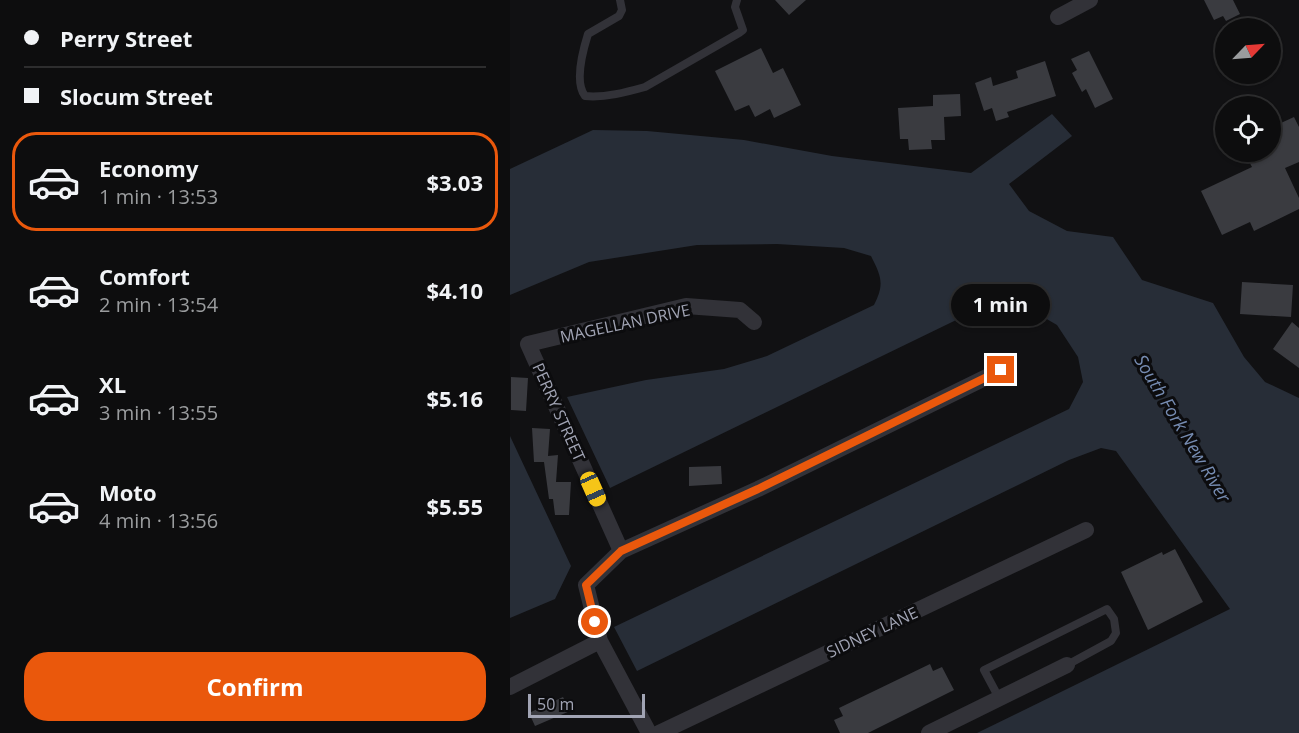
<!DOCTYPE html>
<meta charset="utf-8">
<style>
:root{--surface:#0d0d0e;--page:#161617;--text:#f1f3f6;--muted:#9a9c9e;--line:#2d2d2e;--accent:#ea580c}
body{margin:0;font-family:"Open Sans",sans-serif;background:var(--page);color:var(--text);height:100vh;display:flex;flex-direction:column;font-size:22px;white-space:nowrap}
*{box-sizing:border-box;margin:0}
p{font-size:20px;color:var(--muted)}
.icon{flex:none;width:33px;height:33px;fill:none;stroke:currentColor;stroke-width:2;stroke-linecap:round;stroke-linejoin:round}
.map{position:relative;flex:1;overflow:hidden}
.side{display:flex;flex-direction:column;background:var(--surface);width:510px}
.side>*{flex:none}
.hud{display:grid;align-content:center;height:132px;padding:0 24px;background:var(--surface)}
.needle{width:39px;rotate:65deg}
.buttons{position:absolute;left:705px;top:18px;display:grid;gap:12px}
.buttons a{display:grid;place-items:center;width:66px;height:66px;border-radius:50%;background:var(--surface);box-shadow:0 2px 4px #0004,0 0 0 2px var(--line);font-size:30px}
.scale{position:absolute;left:18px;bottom:15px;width:117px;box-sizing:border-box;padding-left:6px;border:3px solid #a1a4b4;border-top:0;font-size:16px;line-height:21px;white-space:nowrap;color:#a1a4b4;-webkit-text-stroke:4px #0c0c0e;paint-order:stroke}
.end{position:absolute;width:27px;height:27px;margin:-14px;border:8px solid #ea580c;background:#fff;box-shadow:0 0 0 3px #fff}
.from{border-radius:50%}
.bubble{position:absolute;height:42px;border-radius:21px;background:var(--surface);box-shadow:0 2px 4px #0004,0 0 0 2px var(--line);font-size:20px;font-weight:700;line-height:42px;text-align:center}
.car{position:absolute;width:18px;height:36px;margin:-18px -9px;border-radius:8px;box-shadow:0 0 4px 2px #0007;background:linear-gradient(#f5c518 24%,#345 0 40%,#f5c518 0 76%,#345 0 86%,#f5c518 0)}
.hud b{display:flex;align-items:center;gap:21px;height:57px;font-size:22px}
.hud b+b{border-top:2px solid var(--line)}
.hud i{width:15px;height:15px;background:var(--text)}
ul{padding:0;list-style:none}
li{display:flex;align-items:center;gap:18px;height:99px;margin:0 12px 9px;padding:0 12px;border:3px solid transparent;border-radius:24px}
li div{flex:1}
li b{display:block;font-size:22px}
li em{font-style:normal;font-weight:700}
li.selected{border-color:var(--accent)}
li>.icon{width:54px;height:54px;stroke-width:1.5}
.action{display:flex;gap:12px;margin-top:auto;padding:12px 24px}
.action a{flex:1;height:69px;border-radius:24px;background:var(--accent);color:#fff;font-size:24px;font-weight:700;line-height:69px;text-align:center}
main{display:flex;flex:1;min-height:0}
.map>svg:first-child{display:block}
.water{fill:#272d37}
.building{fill:#3a3b40}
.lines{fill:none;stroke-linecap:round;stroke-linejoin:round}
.service{stroke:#323238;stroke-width:8}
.minor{stroke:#323238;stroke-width:16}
.route{stroke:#ea580c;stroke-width:8}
.labels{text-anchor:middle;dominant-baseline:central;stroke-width:6;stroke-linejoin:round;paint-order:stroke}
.street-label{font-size:16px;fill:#a1a4b4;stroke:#0c0c0e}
.water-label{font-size:18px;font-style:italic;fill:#768cb2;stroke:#0c0c0e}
</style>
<main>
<section class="side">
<div class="hud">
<b><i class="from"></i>Perry Street</b>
<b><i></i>Slocum Street</b>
</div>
<ul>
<li class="selected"><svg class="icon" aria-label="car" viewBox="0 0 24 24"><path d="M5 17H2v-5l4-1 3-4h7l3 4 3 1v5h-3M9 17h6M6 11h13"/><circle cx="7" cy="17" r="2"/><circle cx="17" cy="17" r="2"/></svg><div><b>Economy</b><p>1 min · 13:53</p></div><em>$3.03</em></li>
<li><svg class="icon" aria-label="car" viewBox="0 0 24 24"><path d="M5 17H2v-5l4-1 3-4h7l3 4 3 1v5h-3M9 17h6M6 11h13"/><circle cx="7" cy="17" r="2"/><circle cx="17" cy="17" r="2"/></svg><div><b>Comfort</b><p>2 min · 13:54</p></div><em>$4.10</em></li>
<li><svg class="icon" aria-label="car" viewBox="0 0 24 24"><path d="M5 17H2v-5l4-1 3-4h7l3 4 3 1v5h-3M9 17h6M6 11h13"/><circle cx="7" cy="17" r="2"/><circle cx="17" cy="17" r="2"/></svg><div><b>XL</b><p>3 min · 13:55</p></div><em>$5.16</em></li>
<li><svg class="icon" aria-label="car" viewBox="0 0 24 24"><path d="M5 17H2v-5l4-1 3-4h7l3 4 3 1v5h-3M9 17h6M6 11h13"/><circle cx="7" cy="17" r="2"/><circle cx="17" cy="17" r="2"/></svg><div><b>Moto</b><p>4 min · 13:56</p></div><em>$5.55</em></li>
</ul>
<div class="action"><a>Confirm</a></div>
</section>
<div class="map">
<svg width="789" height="733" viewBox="0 0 789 733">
<rect width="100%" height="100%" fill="#111113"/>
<path class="water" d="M542,114l20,22 -63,48 20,27 38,20 46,6 29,43 71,23 31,54 21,25 34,16v335h-322l253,-124 -114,-158 -15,-3 -32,12 -432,211 -23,-44 455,-218 14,-27 -5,-25 -21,-32 -38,-22 -36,4 -373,181 -43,-91 79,-17 78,-11 43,-13 107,-51c11,-21 7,-29 -3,-49l-27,-8 -67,-4 -80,1 -108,17 -79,33v-126l83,-39 54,1 97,9 88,16 139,17z
M0,436l61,130 -16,33 -45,19z"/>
<path class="building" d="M265,0h31l-17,15z
M694,0h29l7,14 -14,7 -3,-5 -9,4z
M251,48l12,25 10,-5 18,37 -27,13 -4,-9 -15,8 -6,-12 -14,6 -20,-40z
M579,51l24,48 -18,9 -9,-19 -4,3 -10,-19 5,-3 -6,-11z
M535,61l11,35 -49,16 2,5 -13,4 -4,-13 -8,3 -9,-28 16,-6 2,9 25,-8 -2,-7z
M450,94l1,22 -17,1 1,23h-14l1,9 -23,1 -1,-11h-8l-2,-31 35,-2v-11z
M784,117l5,10v35l-14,6 14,30v11l-45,22 -4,-9 -28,13 -21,-44 51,-24 -8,-15h26v-24z
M732,282l51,3 -2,32 -51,-3z
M782,322l7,6v40l-26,-19z
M1,377l17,1 -2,33 -15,-1z
M22,428l18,1 -2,27 10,-1 -2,27h15l-2,33h-14l-2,-16h-4l-5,-37h-10z
M211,466l1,18 -33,2v-19z
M665,549l28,53 -55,28 -27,-58 41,-20 1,3z
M420,664l3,7 9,-4 12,23 -86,43h-28l-6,-13 9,-4 -4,-8z
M53,697l7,14 -35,15 -6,-13z"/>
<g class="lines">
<path class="service" d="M110,0l2,10 -3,6 -31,18c-5,16 -14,48 -3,62 20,2 42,-4 60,-9l94,-54 4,-3 -8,-23 2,-7
M489,698l-15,-28 123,-61 7,10 2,14 -5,8 -44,24"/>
<path class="minor" d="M548,17l32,-17
M111,551l137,-62 243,-119
M0,687l90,-46
M139,733l-49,-92 -14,-56 35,-34 -93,-207 158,-38 54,4 14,12
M149,733l427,-203
M419,733l138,-68"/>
</g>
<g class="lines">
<path class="route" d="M85,622l-9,-37 35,-34 137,-62 243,-119"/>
</g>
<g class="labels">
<g class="street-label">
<text transform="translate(115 323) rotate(-12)">MAGELLAN DRIVE</text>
<text transform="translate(49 412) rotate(66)">PERRY STREET</text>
<text transform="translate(362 632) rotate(-25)">SIDNEY LANE</text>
</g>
<g class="water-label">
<text transform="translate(673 428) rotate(59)">South Fork New River</text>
</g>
</g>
</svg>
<div class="buttons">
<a><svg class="needle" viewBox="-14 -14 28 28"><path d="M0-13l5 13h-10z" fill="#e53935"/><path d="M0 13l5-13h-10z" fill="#9a9c9e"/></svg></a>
<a><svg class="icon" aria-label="locate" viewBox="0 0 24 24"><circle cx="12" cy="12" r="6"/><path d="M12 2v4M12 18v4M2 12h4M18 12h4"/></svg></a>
</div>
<div class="scale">50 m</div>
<i class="end from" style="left:85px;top:622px"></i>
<i class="end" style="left:491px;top:370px"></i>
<div class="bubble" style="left:441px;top:284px;width:99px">1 min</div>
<i class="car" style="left:83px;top:489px;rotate:156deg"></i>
</div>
</main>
